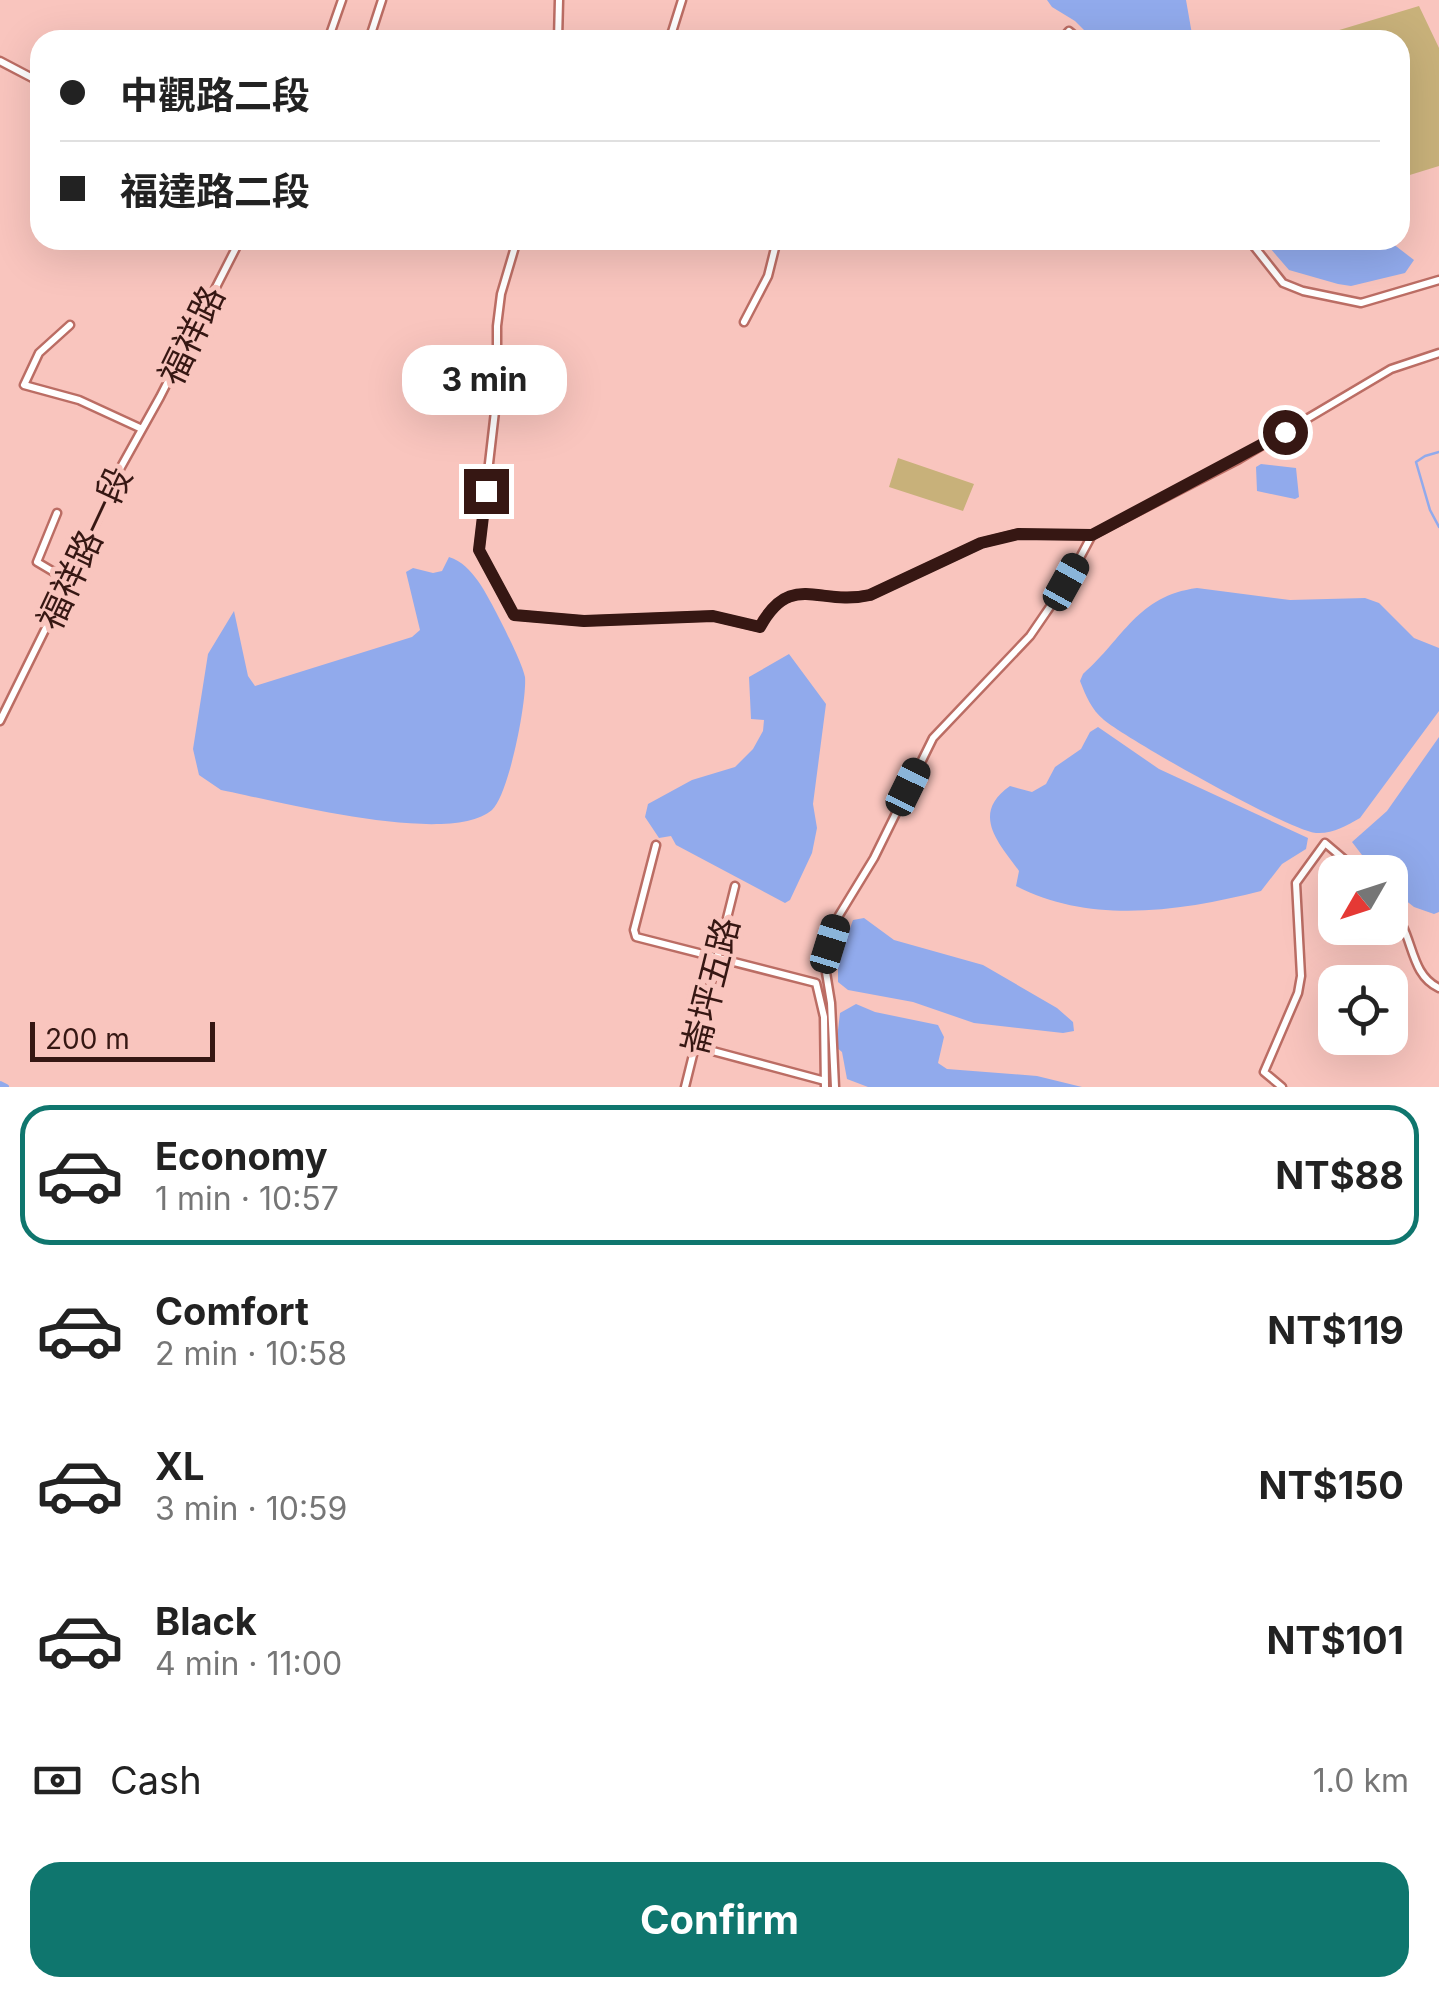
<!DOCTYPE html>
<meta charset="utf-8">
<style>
:root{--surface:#fff;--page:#f2f2f2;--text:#222;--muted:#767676;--line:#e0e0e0;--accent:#0f766e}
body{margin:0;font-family:Inter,"Noto Sans TC",sans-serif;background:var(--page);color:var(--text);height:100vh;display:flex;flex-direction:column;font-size:38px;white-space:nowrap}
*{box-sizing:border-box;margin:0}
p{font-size:32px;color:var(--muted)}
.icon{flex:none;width:55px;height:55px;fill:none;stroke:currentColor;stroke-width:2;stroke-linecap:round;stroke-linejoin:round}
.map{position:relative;height:1087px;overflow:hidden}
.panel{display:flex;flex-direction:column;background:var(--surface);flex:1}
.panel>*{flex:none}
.banner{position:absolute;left:30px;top:30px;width:1380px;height:220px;border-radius:30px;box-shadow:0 10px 40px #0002;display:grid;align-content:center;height:220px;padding:0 30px;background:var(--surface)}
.needle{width:65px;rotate:231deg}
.controls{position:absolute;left:1318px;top:855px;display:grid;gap:20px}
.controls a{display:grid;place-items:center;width:90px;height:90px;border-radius:20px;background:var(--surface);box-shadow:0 10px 40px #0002;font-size:50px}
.scale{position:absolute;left:30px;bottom:25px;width:185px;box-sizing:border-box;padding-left:10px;border:5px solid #361713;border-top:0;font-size:28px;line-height:35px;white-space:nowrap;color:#361713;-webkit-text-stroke:8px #f9c5be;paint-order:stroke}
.end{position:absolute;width:45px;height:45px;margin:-22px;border:12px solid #361713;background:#fff;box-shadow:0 0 0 5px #fff}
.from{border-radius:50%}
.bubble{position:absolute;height:70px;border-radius:30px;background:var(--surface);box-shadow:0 10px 40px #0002;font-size:32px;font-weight:700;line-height:70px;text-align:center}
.car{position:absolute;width:30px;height:60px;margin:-30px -15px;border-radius:12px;box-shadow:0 0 8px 2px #0007;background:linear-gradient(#222 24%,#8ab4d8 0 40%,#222 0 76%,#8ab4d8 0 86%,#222 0)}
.banner b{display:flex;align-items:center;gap:35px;height:95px;font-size:38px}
.banner b+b{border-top:2px solid var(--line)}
.banner i{width:25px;height:25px;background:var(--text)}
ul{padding:18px 0 0;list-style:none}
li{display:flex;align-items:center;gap:30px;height:140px;margin:0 20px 15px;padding:0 10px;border:5px solid transparent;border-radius:30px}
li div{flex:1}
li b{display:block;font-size:38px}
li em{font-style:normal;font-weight:700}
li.current{border-color:var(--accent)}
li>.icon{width:90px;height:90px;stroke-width:1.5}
.pay{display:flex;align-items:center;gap:25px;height:110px;padding:0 30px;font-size:38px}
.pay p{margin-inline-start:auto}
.action{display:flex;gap:20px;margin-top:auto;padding:20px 30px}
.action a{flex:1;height:115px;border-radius:30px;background:var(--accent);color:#fff;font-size:40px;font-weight:700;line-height:115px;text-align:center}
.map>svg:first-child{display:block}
.green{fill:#c8b17a}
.water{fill:#91aaec}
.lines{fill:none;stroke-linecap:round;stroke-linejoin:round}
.stream{stroke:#91aaec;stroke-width:2.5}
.canal{stroke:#91aaec;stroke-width:6}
.minor-casing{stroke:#bb6d64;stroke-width:11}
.minor{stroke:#fff;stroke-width:6}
.route{stroke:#361713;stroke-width:12}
.labels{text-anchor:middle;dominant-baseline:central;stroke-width:10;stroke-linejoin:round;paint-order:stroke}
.street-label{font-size:35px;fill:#361713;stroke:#f9c5be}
</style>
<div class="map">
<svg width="1439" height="1087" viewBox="0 0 1439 1087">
<rect width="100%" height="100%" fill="#f9c5be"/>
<path class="green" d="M1419,6l20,42v118l-39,12v-138h-83l-1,-3z
M898,458l76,26 -11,27 -74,-24z"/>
<path class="water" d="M1047,0h139l7,40h-99l-19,-19 -23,-14z
M1263,240h125l26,20 -9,13 -54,13 -13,-2 -49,-14z
M1261,464l35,4 3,29 -4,2 -38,-8 -1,-24z
M449,557c13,4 21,13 29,24 10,13 45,82 47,96 2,24 -16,117 -33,133 -43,37 -215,-9 -271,-20l-22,-15 -6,-26 15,-95 26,-43 14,65 7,10 157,-49 8,-7 -14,-58 7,-4 20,5 9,-2z
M1197,588l93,12 75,-2 14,5 35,35 25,10v63l-79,107c-14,8 -27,16 -44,15 -26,-2 -188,-93 -212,-113 -13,-11 -18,-24 -24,-39l3,-7c41,-36 54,-78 114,-86z
M789,654l37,50 -13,100 4,24 -5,25 -22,47 -5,3 -109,-58 -5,-9 -12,2 -14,-21 3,-13 44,-24 43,-13 18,-18 10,-18 1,-11 -13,-1 -2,-42z
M1098,727l61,42 149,69 -2,11 -24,15 -21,27c-79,20 -170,34 -245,-5l3,-15c-20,-28 -49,-57 -9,-85l22,6 14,-8 9,-17 26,-18 9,-17z
M1439,737v175l-5,2 -20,-7 -24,-19v-16h-15l-23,-30 35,-31z
M864,918l30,22 89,25 74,43 16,14 1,9 -11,2 -89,-10 -61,-21 -65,-12 -10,-8v-21l15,-41z
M856,1004l19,8 63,13 6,12 -6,26 9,6 90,7 45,11h-214l-21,-8 -5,-27 -6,-5 4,-34z"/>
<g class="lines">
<path class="stream" d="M1439,452l-14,4 -9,6 14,48 9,17"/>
<path class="canal" d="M0,1084l6,3"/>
<defs>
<path id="minor" d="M328,40l14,-40
M369,40l13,-40
M558,40l1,-40
M665,40l7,-8 10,-32
M1061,40l8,-9 11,9
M0,61l40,21
M517,240l-16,54 -4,32v68l-18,156 35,65 70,6 129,-5 46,11c32,-56 60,-21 111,-32l111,-52 36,-9 75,1 147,-76 152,-90 48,-16
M1249,240l34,43 20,8 58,12 78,-23
M744,322l24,-46 9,-36
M70,325l-31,28 -15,32 55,15 63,29
M57,513l-20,49 32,19
M0,721l69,-140 52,-114 39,-70 80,-157
M656,845l-22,85 2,7 180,46 8,34 1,70
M1390,910c25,20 17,63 49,78
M694,1046l131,35
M685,1087l50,-201
M835,1087l-4,-84 -7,-43 14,-43 36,-59 59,-120 97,-102 37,-54 25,-47
M1282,1087l-18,-15 34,-79 3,-17 -5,-93 29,-40 20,17 8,12"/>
</defs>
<use href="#minor" class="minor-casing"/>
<use href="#minor" class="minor"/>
</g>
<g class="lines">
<path class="route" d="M486,491l-7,59 35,65 70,6 129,-5 47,11c31,-57 59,-20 110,-32l111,-52 37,-9 74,1 193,-103"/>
</g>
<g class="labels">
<g class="street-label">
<text transform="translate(191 335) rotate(-64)">福祥路</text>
<text transform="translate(84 548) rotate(-65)">福祥路一段</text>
<text transform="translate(710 986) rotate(-76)">崙坪五路</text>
</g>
</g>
</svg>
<div class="controls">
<a><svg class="needle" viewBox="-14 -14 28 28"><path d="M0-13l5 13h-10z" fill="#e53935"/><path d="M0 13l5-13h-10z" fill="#767676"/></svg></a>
<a><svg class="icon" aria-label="locate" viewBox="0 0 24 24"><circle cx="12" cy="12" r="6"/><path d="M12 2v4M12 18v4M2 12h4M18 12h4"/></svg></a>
</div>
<div class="scale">200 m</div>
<i class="end from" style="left:1285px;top:432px"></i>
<i class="end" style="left:486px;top:491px"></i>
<div class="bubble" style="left:402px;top:345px;width:165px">3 min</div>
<i class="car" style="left:1066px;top:582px;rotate:29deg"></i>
<i class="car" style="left:908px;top:787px;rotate:26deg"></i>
<i class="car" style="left:830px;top:944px;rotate:17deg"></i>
<div class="banner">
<b><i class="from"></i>中觀路二段</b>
<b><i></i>福達路二段</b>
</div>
</div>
<section class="panel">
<ul>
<li class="current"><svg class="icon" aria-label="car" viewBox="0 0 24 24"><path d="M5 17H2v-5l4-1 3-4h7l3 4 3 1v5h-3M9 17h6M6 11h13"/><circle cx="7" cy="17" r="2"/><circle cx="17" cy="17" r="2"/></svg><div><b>Economy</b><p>1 min · 10:57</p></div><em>NT$88</em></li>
<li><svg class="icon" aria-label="car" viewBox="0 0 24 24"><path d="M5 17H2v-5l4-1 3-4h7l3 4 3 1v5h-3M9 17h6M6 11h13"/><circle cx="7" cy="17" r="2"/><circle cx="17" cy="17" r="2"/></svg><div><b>Comfort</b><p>2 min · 10:58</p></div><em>NT$119</em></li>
<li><svg class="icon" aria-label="car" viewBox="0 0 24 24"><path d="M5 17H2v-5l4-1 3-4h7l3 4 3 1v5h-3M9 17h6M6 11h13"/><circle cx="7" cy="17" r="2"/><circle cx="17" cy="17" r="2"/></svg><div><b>XL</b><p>3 min · 10:59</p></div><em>NT$150</em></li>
<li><svg class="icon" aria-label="car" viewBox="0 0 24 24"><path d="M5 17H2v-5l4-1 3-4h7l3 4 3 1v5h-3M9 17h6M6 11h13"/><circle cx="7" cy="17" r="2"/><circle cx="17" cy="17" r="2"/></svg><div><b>Black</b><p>4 min · 11:00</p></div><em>NT$101</em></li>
</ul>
<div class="pay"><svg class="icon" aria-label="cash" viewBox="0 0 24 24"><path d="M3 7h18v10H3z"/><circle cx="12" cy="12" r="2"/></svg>Cash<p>1.0 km</p></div>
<div class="action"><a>Confirm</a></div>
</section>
